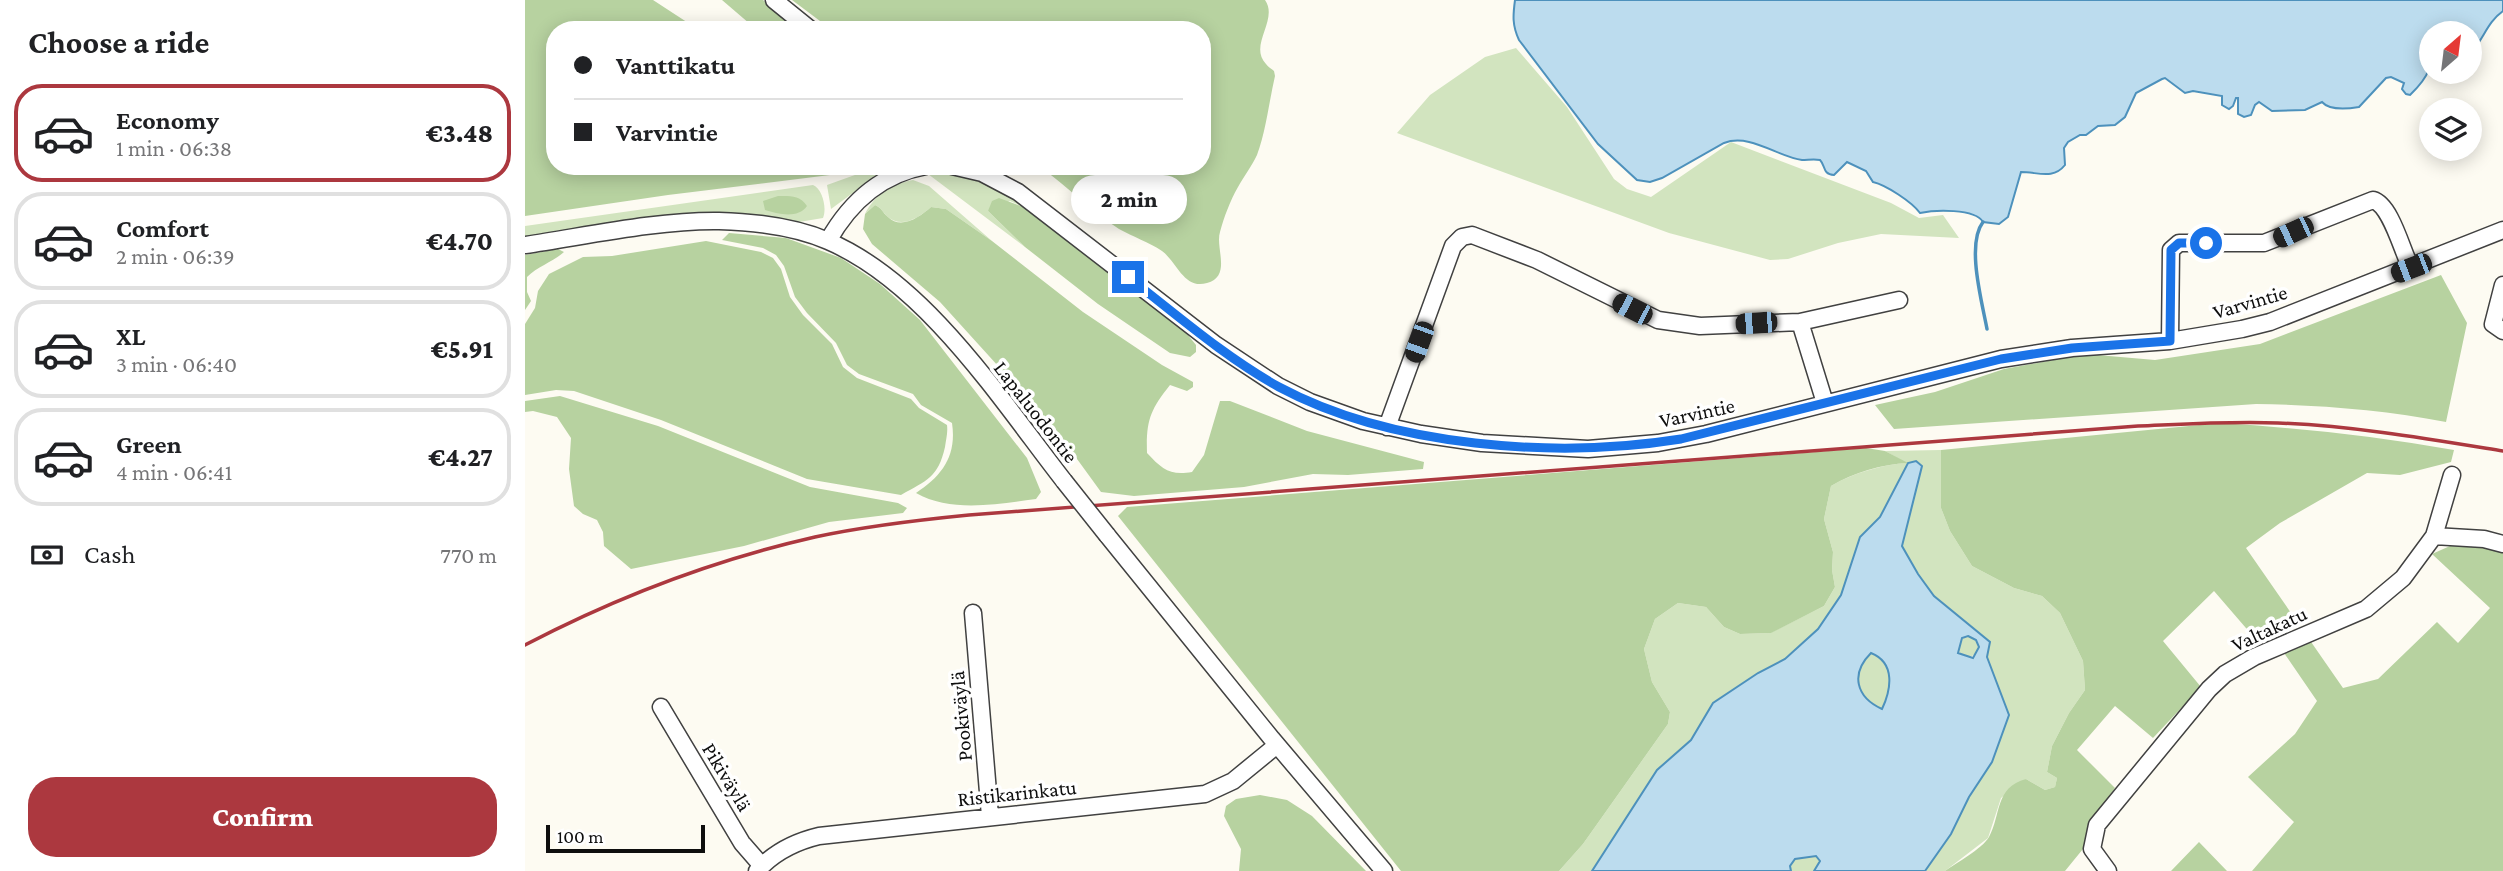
<!DOCTYPE html>
<meta charset="utf-8">
<style>
:root{--surface:#fff;--page:#f2f2f2;--text:#202124;--muted:#757577;--line:#e0e0e0;--accent:#ac383f}
body{margin:0;font-family:"Crimson Pro",serif;background:var(--page);color:var(--text);height:100vh;display:flex;flex-direction:column;font-size:26px;white-space:nowrap}
*{box-sizing:border-box;margin:0}
p{font-size:23px;color:var(--muted)}
.icon{flex:none;width:38px;height:38px;fill:none;stroke:currentColor;stroke-width:2;stroke-linecap:round;stroke-linejoin:round}
.map{position:relative;flex:1;overflow:hidden}
.drawer{display:flex;flex-direction:column;background:var(--surface);width:525px}
.drawer>*{flex:none}
.top-card{position:absolute;left:21px;top:21px;width:665px;height:154px;border-radius:28px;box-shadow:0 4px 18px #0003;display:grid;align-content:center;height:154px;padding:0 28px;background:var(--surface)}
.needle{width:46px;rotate:28deg}
.tools{position:absolute;left:1894px;top:21px;display:grid;gap:14px}
.tools a{display:grid;place-items:center;width:63px;height:63px;border-radius:50%;background:var(--surface);box-shadow:0 4px 18px #0003;font-size:35px}
.scale{position:absolute;left:21px;bottom:18px;width:159px;box-sizing:border-box;padding-left:7px;border:4px solid #0e0e0e;border-top:0;font-size:19px;line-height:24px;white-space:nowrap;color:#0e0e0e;-webkit-text-stroke:5px #fff;paint-order:stroke}
.end{position:absolute;width:32px;height:32px;margin:-16px;border:9px solid #1a73e8;background:#fff;box-shadow:0 0 0 4px #fff}
.from{border-radius:50%}
.bubble{position:absolute;height:49px;border-radius:24px;background:var(--surface);box-shadow:0 4px 18px #0003;font-size:23px;font-weight:800;line-height:49px;text-align:center}
.car{position:absolute;width:21px;height:42px;margin:-21px -10px;border-radius:9px;box-shadow:0 0 5px 2px #0007;background:linear-gradient(#222 24%,#8ab4d8 0 40%,#222 0 76%,#8ab4d8 0 86%,#222 0)}
.top-card b{display:flex;align-items:center;gap:24px;height:66px;font-size:26px}
.top-card b+b{border-top:2px solid var(--line)}
.top-card i{width:18px;height:18px;background:var(--text)}
ul{padding:0;list-style:none}
li{display:flex;align-items:center;gap:21px;height:98px;margin:0 14px 10px;padding:0 14px;border:4px solid var(--line);border-radius:28px}
li div{flex:1}
li b{display:block;font-size:26px}
li em{font-style:normal;font-weight:800}
li.current{border-color:var(--accent)}
li>.icon{width:63px;height:63px;stroke-width:1.5}
h2{padding:0 28px;font-size:32px;line-height:84px}
.pay{display:flex;align-items:center;gap:18px;height:77px;padding:0 28px;font-size:26px}
.pay p{margin-inline-start:auto}
.primary-button{display:flex;gap:14px;margin-top:auto;padding:14px 28px}
.primary-button a{flex:1;height:80px;border-radius:28px;background:var(--accent);color:#fff;font-size:28px;font-weight:800;line-height:80px;text-align:center}
main{display:flex;flex:1;min-height:0}
.map>svg:first-child{display:block}
.green{fill:#d2e4bf}
.forest{fill:#b7d2a0}
.water{fill:#bcdcee;stroke:#4d91bc;stroke-width:2;fill-rule:evenodd}
.lines{fill:none;stroke-linecap:round;stroke-linejoin:round}
.stream{stroke:#4d91bc;stroke-width:3.5}
.minor-casing{stroke:#414141;stroke-width:19}
.minor{stroke:#fff;stroke-width:16}
.rail{stroke:#ac383f;stroke-width:3.5}
.minor-bridge-casing{stroke:#414141;stroke-width:19;stroke-linecap:butt}
.minor-bridge{stroke:#fff;stroke-width:16}
.route{stroke:#1a73e8;stroke-width:9}
.labels{text-anchor:middle;dominant-baseline:central;stroke-width:7;stroke-linejoin:round;paint-order:stroke}
.street-label{font-size:21px;fill:#0e0e0e;stroke:#fff}
</style>
<main>
<section class="drawer">
<h2>Choose a ride</h2>
<ul>
<li class="current"><svg class="icon" aria-label="car" viewBox="0 0 24 24"><path d="M5 17H2v-5l4-1 3-4h7l3 4 3 1v5h-3M9 17h6M6 11h13"/><circle cx="7" cy="17" r="2"/><circle cx="17" cy="17" r="2"/></svg><div><b>Economy</b><p>1 min · 06:38</p></div><em>€3.48</em></li>
<li><svg class="icon" aria-label="car" viewBox="0 0 24 24"><path d="M5 17H2v-5l4-1 3-4h7l3 4 3 1v5h-3M9 17h6M6 11h13"/><circle cx="7" cy="17" r="2"/><circle cx="17" cy="17" r="2"/></svg><div><b>Comfort</b><p>2 min · 06:39</p></div><em>€4.70</em></li>
<li><svg class="icon" aria-label="car" viewBox="0 0 24 24"><path d="M5 17H2v-5l4-1 3-4h7l3 4 3 1v5h-3M9 17h6M6 11h13"/><circle cx="7" cy="17" r="2"/><circle cx="17" cy="17" r="2"/></svg><div><b>XL</b><p>3 min · 06:40</p></div><em>€5.91</em></li>
<li><svg class="icon" aria-label="car" viewBox="0 0 24 24"><path d="M5 17H2v-5l4-1 3-4h7l3 4 3 1v5h-3M9 17h6M6 11h13"/><circle cx="7" cy="17" r="2"/><circle cx="17" cy="17" r="2"/></svg><div><b>Green</b><p>4 min · 06:41</p></div><em>€4.27</em></li>
</ul>
<div class="pay"><svg class="icon" aria-label="cash" viewBox="0 0 24 24"><path d="M3 7h18v10H3z"/><circle cx="12" cy="12" r="2"/></svg>Cash<p>770 m</p></div>
<div class="primary-button"><a>Confirm</a></div>
</section>
<div class="map">
<svg width="1978" height="871" viewBox="0 0 1978 871">
<rect width="100%" height="100%" fill="#fdfbf2"/>
<path class="green" d="M991,48l51,59 47,72 13,10 24,8 80,-55 160,61 28,15 24,-3 16,23 -78,-4 -43,9 -50,16 -18,1 -101,-27 -272,-100 33,-38 55,-38z
M355,166h19l-38,21 -30,22 -4,-24z
M421,173c32,6 54,16 80,35l-16,-7 -22,10 37,36 -97,-73z
M388,180l16,6 63,55 -46,-32 -15,-2c-11,10 -29,22 -43,10 -5,-4 -6,-9 -13,-12l-10,9c9,-19 27,-30 48,-34z
M288,185c10,4 14,24 10,33l-30,5 -43,-9h-44l-181,25v-13z
M1416,450v58l9,23 22,35 42,22 28,8 18,17 23,48 2,29 -16,23 -17,33 -5,26 10,6 -2,9 -10,3 -19,-11 -25,19 -13,40 -43,33h-20l26,-37 18,-37 23,-35 17,-47 -22,-58 3,-15 -56,-46 -16,-22 -16,-28 8,-32 -2,-51 -28,54 -20,20 -19,58 -23,34 -33,30 -27,14 -45,30 -22,37 -34,30 -65,101h-33l24,-27 85,-120 2,-12 -18,-30 -8,-33 11,-30 23,-16 28,4 18,20 16,7 30,-1 54,-27 11,-19 -3,-17 1,-18 -9,-33 7,-33c22,-13 50,-21 75,-23l-21,-12z
M1433 647a10 10 0 1 1 20 0a10 10 0 1 1-20 0Z
M1346,653c26,11 20,36 11,56 -26,-13 -32,-34 -11,-56z
M1272,853l19,3 4,4 1,11h-45z"/>
<path class="forest" d="M0,0h128l46,30h-144v136h292l-1,2 -16,7 -162,20 -143,21z
M197,0h41l36,30h-42z
M267,0h473c14,20 -17,45 1,64 2,3 6,5 8,7l1,5c-6,26 -9,55 -18,79 -5,11 -13,21 -19,32 -8,14 -14,30 -18,45 -5,16 12,44 -13,51 -23,7 -30,-21 -45,-32 -13,-9 -29,-14 -43,-22 -28,-18 -52,-43 -80,-63h163v-136h-370z
M253,196c12,0 22,-1 29,10 -9,13 -29,8 -42,4l-2,-9z
M474,198l27,10 157,121 13,16v7l-6,5 -20,-4 -72,-49 -73,-57 -37,-36 4,-10z
M350,205c7,3 7,7 13,12 13,13 32,0 43,-10l15,2 46,32 91,71 79,53 31,17v5l-6,4 -17,-6c-20,25 -24,36 -23,68 15,16 23,23 45,19l12,-17 16,-54h10l77,30 117,31 -1,7 -75,6 -35,-1 -69,13 -110,9 -33,-4 -45,-62 -116,-128 -68,-58 -9,-15 2,-15z
M204,233l57,5 55,20 39,26 40,36 107,138 14,34 -5,7c-38,5 -85,14 -120,-6 26,-17 41,-37 36,-70l-31,-18 -8,-11 -54,-20 -12,-9 -11,-22 -29,-30 -12,-16 -11,-31 -8,-11 -13,-7 -41,-8z
M181,241l55,11 12,6 8,11 9,28 13,18 29,29 11,23 14,11 54,21 8,9 28,17c1,8 -1,14 -2,22 -7,31 -18,33 -44,48l-94,-16 -146,-59 -87,-29 -18,-1 -31,5v-71l10,-16 3,-17 11,-17 34,-17 29,-1z
M33,249l6,3c-11,10 -26,14 -37,25v15l4,9 -6,9v-55z
M1916,275l26,48 -21,99c-62,-12 -127,-17 -190,-18l-362,25 -19,-24 60,-13 69,-23 82,-15 69,6 105,-16z
M35,396l98,30 152,61 88,16 9,5 -4,5 -74,9 -85,24 -113,23 -27,-23 -1,-14 -6,-12 -14,-6 -9,-8 -5,-37 2,-31 -14,-21 -24,-6 -8,1v-11z
M1695,423c79,5 155,13 234,27l-3,12 -51,13 -33,-2 -87,50 -34,25 52,75 -40,19 -44,-51 -51,50 38,46 -48,51 -38,-32 -38,44 38,38 -22,31 -6,25 -22,27h-120c11,-8 37,-22 44,-34 12,-22 6,-50 37,-58l19,11 10,-3 2,-9 -10,-6 5,-26 17,-33 16,-23 -2,-29 -23,-48 -18,-17 -28,-8 -42,-22 -22,-35 -9,-23v-58z
M1341,448l19,3 23,12c-26,1 -55,10 -77,23l-7,33 9,33 -1,18 3,17 -11,19 -53,27 -31,1 -16,-7 -18,-20 -28,-4 -23,16 -11,30 8,33 18,30 -2,12 -85,120 -24,27h-158l-283,-355 9,-9z
M1925,546l40,1 13,4v320h-251l42,-49 -46,-45 47,-43 22,-33 -35,-51 27,-11 34,49 35,-9 59,-57 21,21 32,-35 -58,-54z
M735,795l27,5 25,16 54,55h-127l2,-22 -17,-33 2,-10 10,-7z
M1674,842l28,29h-56z"/>
<path class="water" d="M990,0h988v11c-16,11 -20,30 -34,44v-22h-38c0,31 3,39 -21,62l-4,-1 -4,-5 2,-6 -13,-6 -5,1 -27,29c-12,2 -30,3 -37,-5l-17,8 -33,1 -13,-9 -4,3 -4,10 -7,2 -6,-3v-16h-2l-3,8 -4,3 -7,-4v-9l-29,-5 -8,2 -20,-15 -3,1 -26,14 -11,24 -10,8 -17,1 -12,9h-6l-12,7 -4,6 1,17c-12,15 -27,7 -44,7l-13,45 -9,7 -16,-2c-8,-14 -49,-12 -63,-9 -8,-11 -34,-28 -47,-31l-7,-11 -19,-9 -13,13c-12,-1 -8,-9 -14,-15 -6,-1 -12,0 -18,0 -24,-3 -52,-27 -78,-17l-62,35 -12,4 -13,-2 -39,-36 -79,-104c-7,-15 -6,-25 -4,-40z
M1391,461l6,5 -20,80 16,28 16,22 56,46 -3,15 22,58 -17,47 -23,35 -18,37 -26,37h-111l6,-10 -4,-5 -21,3 -5,7 1,5h-199l65,-101 34,-30 22,-37 45,-30 27,-14 33,-30 23,-34 19,-58 20,-20 28,-54zM1443,636l8,4 3,7 -6,11 -15,-5 4,-15zM1346,653c25,10 20,37 11,56 -26,-12 -32,-35 -11,-56z"/>
<g class="lines">
<path class="stream" d="M1458,222c-17,22 -1,80 4,107"/>
<defs>
<path id="minor" d="M249,0l37,30
M427,166l30,7 36,19 198,153 62,41 32,16 53,19 58,13 61,9 106,6 70,-6 48,-9 295,-75 71,-11 98,-7 72,-12 28,-7 233,-92
M303,241c22,-39 53,-67 98,-75
M0,245c61,-9 134,-25 194,-24 36,1 77,6 109,20 98,42 172,158 236,240
M1978,285l-10,39 10,7
M1275,322l99,-22
M1645,341l1,-91 8,-7h85l109,-43c18,5 29,51 38,68
M862,427l66,-181 9,-9 10,-2 65,25 121,60 42,6 100,-4 25,81
M582,535l165,204 112,132
M1909,536l18,-61
M448,613l17,203
M136,707l81,136 20,23
M232,871c17,-19 37,-29 62,-35l386,-42 28,-13 44,-36
M1583,871l-16,-22 5,-24 112,-136 16,-15 29,-17 112,-48 37,-31 31,-42 50,3 19,5"/>
</defs>
<use href="#minor" class="minor-casing"/>
<use href="#minor" class="minor"/>
<path class="rail" d="M0,645c92,-48 189,-85 290,-108 51,-11 103,-17 154,-22l1169,-89c47,-2 94,-5 140,-3 76,3 151,16 225,28"/>
<defs>
<path id="minor-bridge" d="M539,481l43,54"/>
</defs>
<use href="#minor-bridge" class="minor-bridge-casing"/>
<use href="#minor-bridge" class="minor-bridge"/>
</g>
<g class="lines">
<path class="route" d="M603,277c49,38 97,80 151,110 112,60 277,72 402,52l320,-80 71,-11 98,-7 1,-91 8,-7h27"/>
</g>
<g class="labels">
<g class="street-label">
<text transform="translate(1725 302) rotate(-16)">Varvintie</text>
<text transform="translate(511 412) rotate(52)">Lapaluodontie</text>
<text transform="translate(1172 413) rotate(-12)">Varvintie</text>
<text transform="translate(1744 629) rotate(-25)">Valtakatu</text>
<text transform="translate(436 716) rotate(-95)">Pookiväylä</text>
<text transform="translate(202 777) rotate(59)">Pikiväylä</text>
<text transform="translate(492 793) rotate(-6)">Ristikarinkatu</text>
</g>
</g>
</svg>
<div class="tools">
<a><svg class="needle" viewBox="-14 -14 28 28"><path d="M0-13l5 13h-10z" fill="#e53935"/><path d="M0 13l5-13h-10z" fill="#757577"/></svg></a>
<a><svg class="icon" aria-label="layers" viewBox="0 0 24 24"><path d="M12 4l9 5-9 5-9-5zM3 14l9 5 9-5"/></svg></a>
</div>
<div class="scale">100 m</div>
<i class="end from" style="left:1681px;top:243px"></i>
<i class="end" style="left:603px;top:277px"></i>
<div class="bubble" style="left:546px;top:175px;width:116px">2 min</div>
<i class="car" style="left:1768px;top:232px;rotate:245deg"></i>
<i class="car" style="left:1886px;top:268px;rotate:249deg"></i>
<i class="car" style="left:1107px;top:309px;rotate:297deg"></i>
<i class="car" style="left:1231px;top:323px;rotate:266deg"></i>
<i class="car" style="left:894px;top:342px;rotate:200deg"></i>
<div class="top-card">
<b><i class="from"></i>Vanttikatu</b>
<b><i></i>Varvintie</b>
</div>
</div>
</main>
